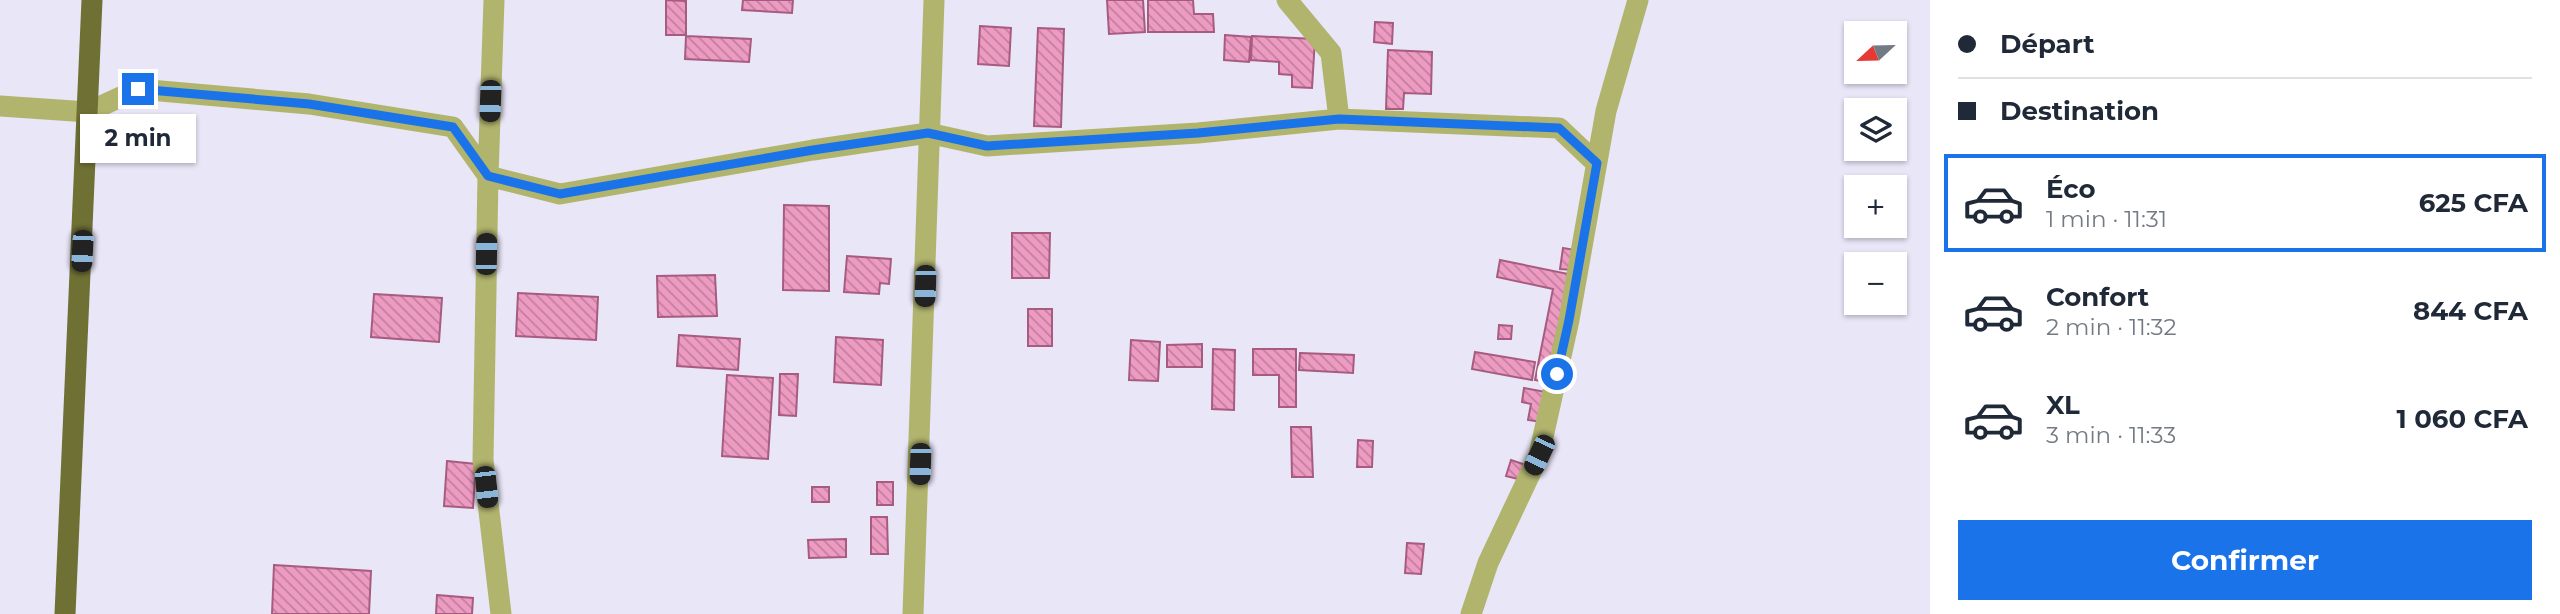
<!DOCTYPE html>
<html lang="fr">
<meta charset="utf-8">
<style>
:root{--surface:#fff;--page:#f6f6f7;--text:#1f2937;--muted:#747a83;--line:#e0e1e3;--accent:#1a73e8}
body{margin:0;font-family:Montserrat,sans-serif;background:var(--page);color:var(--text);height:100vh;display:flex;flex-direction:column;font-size:26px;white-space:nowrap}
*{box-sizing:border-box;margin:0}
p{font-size:23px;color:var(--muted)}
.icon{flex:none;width:38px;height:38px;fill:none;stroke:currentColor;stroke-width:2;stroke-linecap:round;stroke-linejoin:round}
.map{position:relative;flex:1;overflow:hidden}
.drawer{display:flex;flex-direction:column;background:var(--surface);width:630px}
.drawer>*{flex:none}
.hud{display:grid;align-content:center;height:154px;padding:0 28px;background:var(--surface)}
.needle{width:46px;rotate:248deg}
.fabs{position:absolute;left:1844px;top:21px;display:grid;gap:14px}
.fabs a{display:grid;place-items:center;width:63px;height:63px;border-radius:0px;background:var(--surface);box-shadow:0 2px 5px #0004;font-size:35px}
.end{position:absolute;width:32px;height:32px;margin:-16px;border:9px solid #1a73e8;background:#fff;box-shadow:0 0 0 4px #fff}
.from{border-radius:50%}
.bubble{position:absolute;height:49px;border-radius:0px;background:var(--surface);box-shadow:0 2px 5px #0004;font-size:23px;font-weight:700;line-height:49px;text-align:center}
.car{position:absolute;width:21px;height:42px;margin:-21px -10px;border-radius:9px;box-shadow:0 0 5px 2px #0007;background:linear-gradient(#222 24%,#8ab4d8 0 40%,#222 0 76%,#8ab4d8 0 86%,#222 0)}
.hud b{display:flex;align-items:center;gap:24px;height:66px;font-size:26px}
.hud b+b{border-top:2px solid var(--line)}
.hud i{width:18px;height:18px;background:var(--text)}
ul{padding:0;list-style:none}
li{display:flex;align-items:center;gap:21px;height:98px;margin:0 14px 10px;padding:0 14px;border:4px solid transparent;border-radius:0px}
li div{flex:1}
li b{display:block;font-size:26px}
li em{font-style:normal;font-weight:700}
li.on{border-color:var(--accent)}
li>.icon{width:63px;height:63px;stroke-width:1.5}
.cta{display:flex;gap:14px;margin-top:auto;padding:14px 28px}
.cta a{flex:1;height:80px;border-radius:0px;background:var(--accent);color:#fff;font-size:28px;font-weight:700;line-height:80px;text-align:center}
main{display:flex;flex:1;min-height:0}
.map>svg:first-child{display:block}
.building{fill:url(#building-back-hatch);stroke:#a85b80;stroke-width:2}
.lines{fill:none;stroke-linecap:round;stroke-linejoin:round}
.street{stroke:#b1b46d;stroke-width:21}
.highway{stroke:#6e7034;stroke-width:21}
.route{stroke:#1a73e8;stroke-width:9}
</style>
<main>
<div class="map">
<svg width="1930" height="614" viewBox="0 0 1930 614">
<defs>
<pattern id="building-back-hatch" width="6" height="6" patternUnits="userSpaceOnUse" patternTransform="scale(1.75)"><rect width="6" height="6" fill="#ee9bc1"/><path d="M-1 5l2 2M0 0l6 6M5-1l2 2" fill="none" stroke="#c27f9f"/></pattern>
</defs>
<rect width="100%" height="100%" fill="#e8e6f7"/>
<path class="building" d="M666,0l20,1v34h-20z
M743,0h50l-1,13 -50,-3z
M1107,0h36l2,32 -36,2z
M1148,0h45l1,14h19l1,18h-66z
M1375,22l18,1 -1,21 -18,-2z
M980,26l31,2 -2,38 -31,-2z
M1038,28l26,1 -3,98 -27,-1z
M1225,35l26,2 -2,25 -25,-2z
M686,36l65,3 -2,23 -64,-3z
M1252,36l63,3 -3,49 -20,-1v-12l-13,-1v-12l-28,-2z
M1388,50l44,2 -1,42 -27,-1 -1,16h-17z
M784,205l45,1v85l-46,-1z
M1012,233h38l-1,45h-37z
M1563,248l12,2 -2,20 -13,-1z
M847,256l44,3 -2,25 -9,-1 -1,11 -35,-2z
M1500,260l73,15 -22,108 -16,-3 18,-91 -56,-12z
M715,275l2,41 -59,1 -1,-41z
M518,293l80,4 -2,43 -80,-4z
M374,294l68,4 -3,44 -68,-5z
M1028,309h24v37h-24z
M1499,325l13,1 -1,13h-13z
M679,335l61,4 -2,31 -61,-4z
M836,337l47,3 -2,45 -47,-3z
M1131,340l29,2 -2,39 -29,-1z
M1202,344v23h-35v-22z
M1213,349l22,1 -1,60 -22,-1z
M1253,349h43v58h-17v-32h-26z
M1475,352l60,10 -3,18 -60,-11z
M1300,353l54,2 -1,18 -54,-3z
M780,374h18l-2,42 -17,-1z
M727,375l46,3 -5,81 -46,-3z
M1524,388l22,4 -4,30 -14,-2 3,-16 -9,-2z
M1291,427h20l2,50h-21z
M1358,440l15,1 -1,26h-15z
M1511,460l15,5 -4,15 -16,-4z
M447,461l29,3 -3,44 -29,-2z
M877,482h16v23h-16z
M812,487h17v15h-17z
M871,517h16l1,37h-17z
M846,539v18l-37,1 -1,-18z
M1407,543l17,1 -3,30 -16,-1z
M274,565l97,6 -2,43h-97z
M437,595l36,3 -1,16h-36z"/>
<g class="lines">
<path class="street" d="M494,0l-6,176 -5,284 18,154
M1287,0l44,53 8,66
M0,106l88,6 50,-23 171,15 144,23 35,49 72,18 253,-44 115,-17 59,13 211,-13 141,-14 220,9 37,35
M913,614l21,-614
M1471,614l17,-51 51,-108 30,-135 37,-209 32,-111"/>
<path class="highway" d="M65,614l27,-614"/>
</g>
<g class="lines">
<path class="route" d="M138,89l171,15 144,23 35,49 72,18 253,-44 115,-17 59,13 211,-13 141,-14 220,9 38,35 -28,157 -12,54"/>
</g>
</svg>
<div class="fabs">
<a><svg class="needle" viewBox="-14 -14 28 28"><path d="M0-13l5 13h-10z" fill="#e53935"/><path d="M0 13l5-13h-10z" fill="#747a83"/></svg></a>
<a><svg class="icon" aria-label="layers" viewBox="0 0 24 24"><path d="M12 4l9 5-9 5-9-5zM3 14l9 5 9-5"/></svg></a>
<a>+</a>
<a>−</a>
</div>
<i class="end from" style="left:1557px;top:374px"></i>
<i class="end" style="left:138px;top:89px"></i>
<div class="bubble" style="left:80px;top:114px;width:116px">2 min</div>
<i class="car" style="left:490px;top:101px;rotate:182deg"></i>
<i class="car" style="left:82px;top:251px;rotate:183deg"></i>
<i class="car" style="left:486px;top:254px;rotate:1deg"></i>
<i class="car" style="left:925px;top:286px;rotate:182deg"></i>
<i class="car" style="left:1539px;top:455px;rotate:205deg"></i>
<i class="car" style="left:920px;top:464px;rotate:182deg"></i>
<i class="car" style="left:486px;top:487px;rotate:174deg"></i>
</div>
<section class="drawer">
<div class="hud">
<b><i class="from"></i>Départ</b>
<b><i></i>Destination</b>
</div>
<ul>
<li class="on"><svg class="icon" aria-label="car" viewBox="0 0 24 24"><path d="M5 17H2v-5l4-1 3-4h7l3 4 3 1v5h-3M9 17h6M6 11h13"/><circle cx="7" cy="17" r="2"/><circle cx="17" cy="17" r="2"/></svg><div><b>Éco</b><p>1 min · 11:31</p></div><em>625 CFA</em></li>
<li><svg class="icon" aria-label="car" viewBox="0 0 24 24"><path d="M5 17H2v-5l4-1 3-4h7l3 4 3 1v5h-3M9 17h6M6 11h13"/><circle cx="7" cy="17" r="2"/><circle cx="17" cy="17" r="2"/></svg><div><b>Confort</b><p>2 min · 11:32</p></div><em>844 CFA</em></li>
<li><svg class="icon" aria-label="car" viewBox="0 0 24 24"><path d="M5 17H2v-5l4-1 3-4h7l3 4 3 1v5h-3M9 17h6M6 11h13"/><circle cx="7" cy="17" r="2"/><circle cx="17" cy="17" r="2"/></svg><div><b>XL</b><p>3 min · 11:33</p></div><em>1 060 CFA</em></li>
</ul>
<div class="cta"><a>Confirmer</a></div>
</section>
</main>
